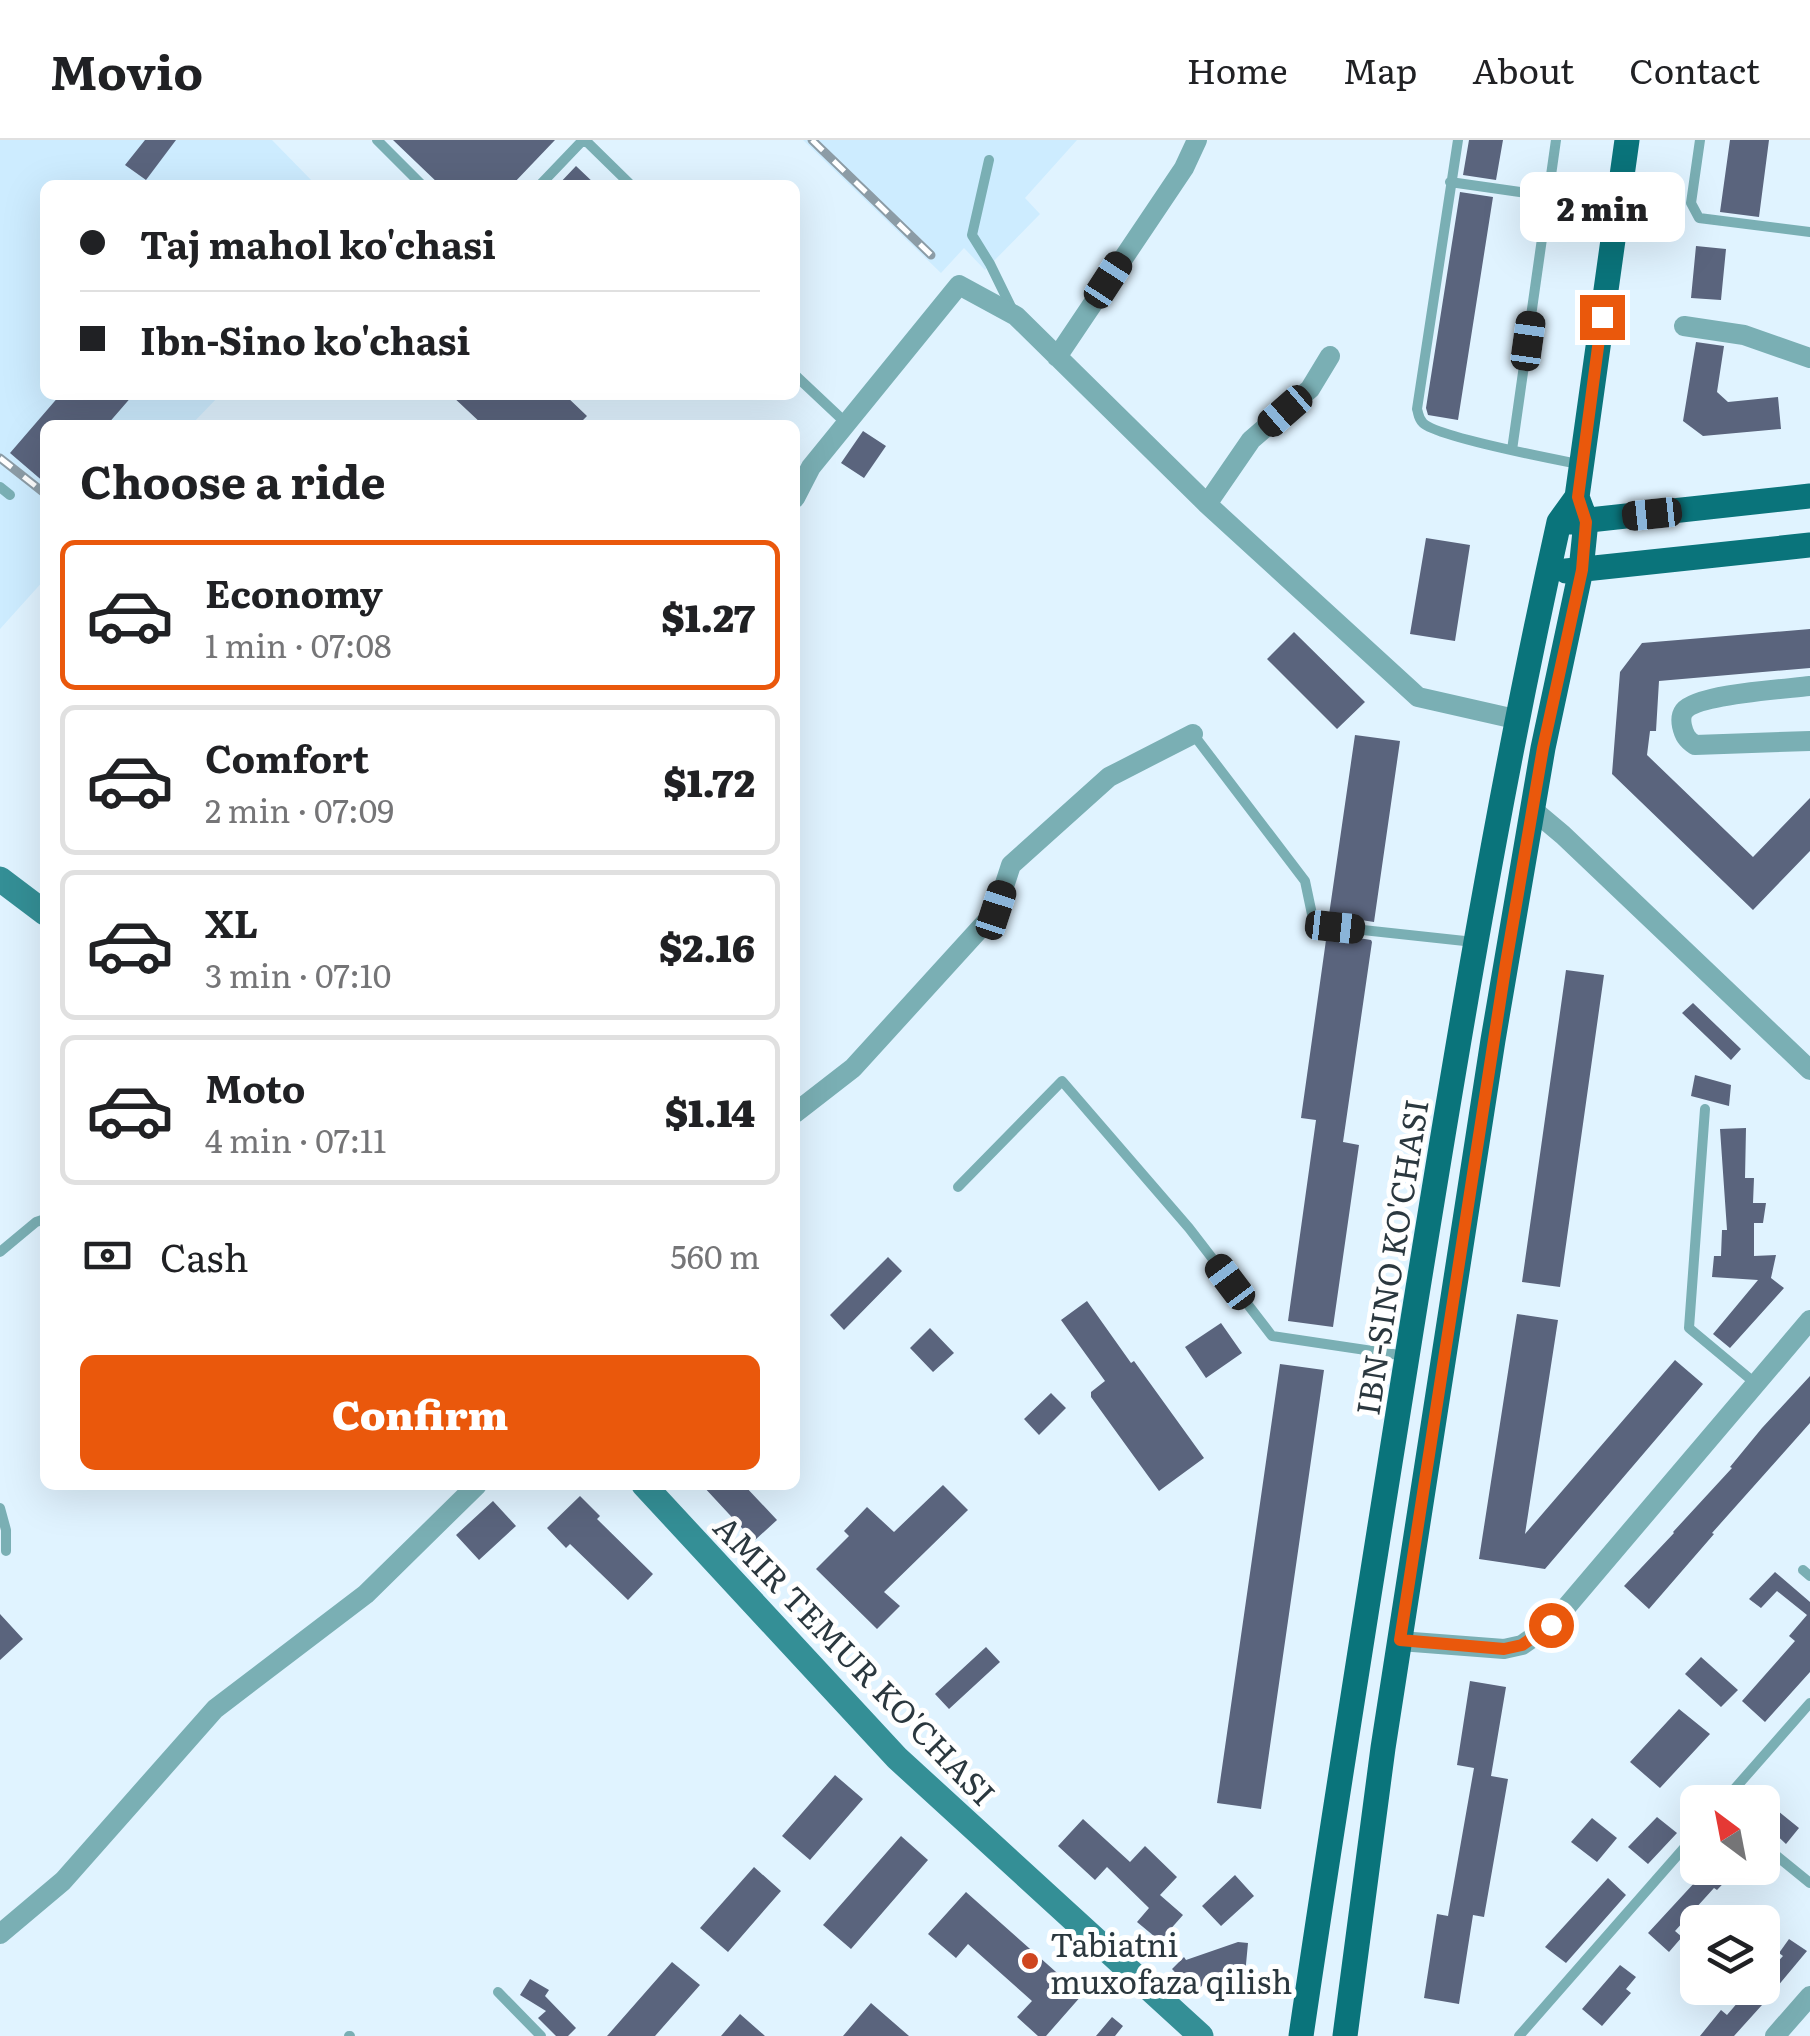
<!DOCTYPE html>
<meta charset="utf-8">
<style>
:root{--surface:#fff;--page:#f6f6f6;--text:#202124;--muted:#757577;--line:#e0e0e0;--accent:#ea580c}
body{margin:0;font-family:Literata,serif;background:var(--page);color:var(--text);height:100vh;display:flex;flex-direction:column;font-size:38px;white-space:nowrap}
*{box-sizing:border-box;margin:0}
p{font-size:32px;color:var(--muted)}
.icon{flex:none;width:55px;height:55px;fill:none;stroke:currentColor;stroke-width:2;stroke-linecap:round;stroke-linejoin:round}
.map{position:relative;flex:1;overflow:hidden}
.side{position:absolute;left:40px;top:280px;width:760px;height:1070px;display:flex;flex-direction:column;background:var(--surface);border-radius:15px;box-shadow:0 10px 40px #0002}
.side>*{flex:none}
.top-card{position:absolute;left:40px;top:40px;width:760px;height:220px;border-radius:15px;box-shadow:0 10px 40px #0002;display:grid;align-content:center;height:220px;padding:0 40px;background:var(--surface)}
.needle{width:65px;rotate:328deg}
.buttons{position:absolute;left:1680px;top:1645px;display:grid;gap:20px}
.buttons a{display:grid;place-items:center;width:100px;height:100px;border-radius:15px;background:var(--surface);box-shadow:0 10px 40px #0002;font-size:50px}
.end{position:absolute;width:45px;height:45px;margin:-22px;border:12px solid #ea580c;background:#fff;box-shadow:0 0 0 5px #fff}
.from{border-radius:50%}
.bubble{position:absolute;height:70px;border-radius:15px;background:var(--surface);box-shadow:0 10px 40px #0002;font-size:32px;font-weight:800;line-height:70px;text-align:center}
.car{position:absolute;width:30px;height:60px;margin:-30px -15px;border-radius:12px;box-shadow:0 0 8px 2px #0007;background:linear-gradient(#222 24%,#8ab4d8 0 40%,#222 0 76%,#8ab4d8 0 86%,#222 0)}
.top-card b{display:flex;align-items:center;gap:35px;height:95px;font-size:38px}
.top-card b+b{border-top:2px solid var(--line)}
.top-card i{width:25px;height:25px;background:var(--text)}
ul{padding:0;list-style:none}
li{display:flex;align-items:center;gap:30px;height:150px;margin:0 20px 15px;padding:0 20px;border:5px solid var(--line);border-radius:15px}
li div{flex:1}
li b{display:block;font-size:38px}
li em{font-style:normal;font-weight:800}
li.active{border-color:var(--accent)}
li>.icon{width:90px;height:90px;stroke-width:1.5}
h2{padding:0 40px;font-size:45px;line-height:120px}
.pay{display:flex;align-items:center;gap:25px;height:110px;padding:0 40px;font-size:38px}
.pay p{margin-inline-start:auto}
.primary-button{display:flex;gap:20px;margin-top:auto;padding:20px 40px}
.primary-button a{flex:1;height:115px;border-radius:15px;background:var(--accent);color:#fff;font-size:40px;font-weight:800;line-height:115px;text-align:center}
header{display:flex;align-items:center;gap:60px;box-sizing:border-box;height:140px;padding:0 50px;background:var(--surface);border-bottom:2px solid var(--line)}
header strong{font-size:48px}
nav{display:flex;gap:55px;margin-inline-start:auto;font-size:35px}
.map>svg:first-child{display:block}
.built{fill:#cdecff}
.building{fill:#5a647d}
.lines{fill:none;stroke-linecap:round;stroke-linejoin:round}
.service{stroke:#7aafb4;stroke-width:10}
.minor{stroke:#7aafb4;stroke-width:20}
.secondary{stroke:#348f96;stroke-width:25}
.primary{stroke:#0a747b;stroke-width:25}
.rail-casing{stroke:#8c9ca6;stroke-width:9}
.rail{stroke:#fff;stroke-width:5;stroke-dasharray:15;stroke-linecap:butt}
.route{stroke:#ea580c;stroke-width:12}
.poi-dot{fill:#cf461f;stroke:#fff;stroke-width:4}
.labels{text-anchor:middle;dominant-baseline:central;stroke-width:10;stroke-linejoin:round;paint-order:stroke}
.street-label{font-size:32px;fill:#2b383f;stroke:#fff}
.poi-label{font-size:32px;fill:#2b383f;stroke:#fff;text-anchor:start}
</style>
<header>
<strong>Movio</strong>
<nav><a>Home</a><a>Map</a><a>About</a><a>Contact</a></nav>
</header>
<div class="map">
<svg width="1810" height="1896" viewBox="0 0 1810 1896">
<rect width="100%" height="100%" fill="#e0f3ff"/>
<path class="built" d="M0,0h272l44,45h-271v210h175l-29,30h-146v154l-45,50z
M803,0h274l-52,58 15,16 -55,56 -21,-22 -23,25z"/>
<path class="building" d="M145,0h31l-30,40 -21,-15z
M393,0h162l-43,45h-72z
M1469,0h34l-7,40 -33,-5z
M1730,0h39l-10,77 -39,-5z
M576,26l20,19h-38z
M1460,52l33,5 -35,223 -30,-5 -2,-7z
M1696,106l30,3 -5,51 -30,-2z
M1696,202l28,4 -7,46 11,10 50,-5 3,32 -78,7 -20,-15z
M60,255h73l-26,30h-62v58l-35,-30z
M451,255h114l22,21 -9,9h-95z
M863,291l23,15 -22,32 -23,-15z
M1426,398l44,7 -15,96 -45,-7z
M1810,489v39l-151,13 -3,50h-6l-3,24 106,102 57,-59v53l-57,59 -141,-136 8,-102 22,-29z
M1294,492l71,70 -28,27 -70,-70z
M1355,595l45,6 -26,181 -45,-7z
M1327,793l44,7 1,2 -29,200 16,3 -26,182 -45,-6 28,-201 -15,-2z
M1566,830l38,5 -44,312 -38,-5z
M1693,863l48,46 -10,11 -49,-47z
M1695,935l36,10 -2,21 -38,-10z
M1746,988l-1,50h9l-1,25h13l-3,20h-9v33l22,-1 -5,23 13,10 -54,60 -17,-14 45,-54 -46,-3 2,-21h7l1,-26h5l-7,-101z
M888,1117l14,14 -58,59 -14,-15z
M1087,1161l44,62 3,-2 70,97 -45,33 -68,-94v-5l14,-11 -44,-61z
M1517,1174l41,6 -33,214 150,-174 28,24 -158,185 -66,-10z
M1221,1183l21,30 -36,25 -21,-31z
M930,1188l24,25 -21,19 -23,-24z
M1280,1224l44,6 -63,439 -44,-6z
M1810,1236v47l-98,110 2,1 -65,75 -25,-23 50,-53 -1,-1 59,-64 -2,-1 32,-39z
M1051,1253l15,15 -27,27 -15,-16z
M702,1345h42l33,35 -23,21z
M943,1345l25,25 -84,82 16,14 -23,23 -61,-60 33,-33 -5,-5 23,-24 27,25z
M580,1356l20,20 -3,3 56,55 -25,26 -58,-56 -4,4 -19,-20z
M493,1361l23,25 -37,34 -23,-25z
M1775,1432l35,30v70l-45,50 -23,-21 53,-60 -6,-5 18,-21 -30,-24 -16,17 -12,-9z
M0,1474l23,25 -23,21z
M986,1507l14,15 -51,47 -14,-15z
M1701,1517l37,33 -17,17 -36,-33z
M1470,1541l36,6 -15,89 17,3 -24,138 -11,-2 -14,89 -35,-6 13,-84 11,2 26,-148 -17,-3z
M1679,1569l31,25 -50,54 -30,-26z
M835,1635l28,24 -53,61 -28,-24z
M1762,1658l37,30 -13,16 -16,-15 -8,6z
M1657,1677l20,16 -29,31 -20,-17z
M1592,1678l25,20 -20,24 -26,-20z
M1083,1679l47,43 15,-16 32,31 -17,18 23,20 -23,26 -23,-19 12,-14 -42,-41 -12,13 -37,-34z
M901,1696l27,24 -77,89 -28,-24z
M754,1727l27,24 -53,61 -28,-24z
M1708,1728h30l-21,22 -3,-2 -39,43 7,6 -13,15 -21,-19z
M1235,1735l19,21 -33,30 -19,-20z
M1608,1738l18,17 -60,68 -21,-16z
M966,1752l116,103 -36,41h-8l-21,-19 15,-16 -64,-57 -12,14 -28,-24z
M1789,1799l18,12 -45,54 -28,31h-34l21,-26 6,5 18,-21 2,2 8,-8h7v-9l21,-23 -4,-3z
M1238,1802l10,1 -3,32 -23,-3 3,8 -13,5 -3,-7 -14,15 -23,-24 12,-12 2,3z
M672,1822l28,23 -45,51h-48z
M1620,1825l16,12 -10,12 5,4 -29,33 -20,-17z
M530,1839l19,11 -4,6 31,32 -8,8h-12l-18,-18 8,-7 -26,-16z
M871,1863l38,33h-66z
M740,1874l25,22h-44z
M1112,1877l11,9 -8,10h-19z"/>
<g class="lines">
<path class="service" d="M377,0l45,45
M585,0l46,45
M1458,0l-41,269c2,6 1,9 6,14 14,14 130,36 155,41
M1700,0l-9,63 8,15 111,14
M989,20l-17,75 18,29 23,47
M1450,42l167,24
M540,45l43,-45
M795,235l51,48
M1512,310l44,-310
M0,347l10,8
M1193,594l112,147 8,38 22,8 139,15
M1705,969l-16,219 66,55
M958,1047l104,-106 127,147 83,108 134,20
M0,1112l36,-30 9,-3
M0,1368l6,22v21
M1803,1430l7,6
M1723,1662l87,-99
M1762,1704l48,39
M498,1852l43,44
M349,1896h1
M1519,1896l179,-204"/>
<path class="minor" d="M1684,186l60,9 66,23
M1057,217l127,-189 13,-28
M795,358l16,-31 148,-182 57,31 191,188 211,193 97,22
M1207,364l44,-64 59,-51 20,-33
M1810,546c-24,3 -113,8 -126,25 -3,4 -3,10 -2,15 2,9 5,14 13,19l115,-4
M1532,669l31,26 247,235
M795,973l58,-45 143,-157 15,-46 98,-88 84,-43
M1400,1501l104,8 18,-4 29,-20 259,-305
M0,1794l63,-53 152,-172 151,-115 111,-109
M1775,1896l35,-40"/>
<path class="secondary" d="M0,739l45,34
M644,1345l253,273 304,278"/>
<path class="primary" d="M1571,382l239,-26
M1566,431l244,-26
M1301,1896c35,-239 74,-478 112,-717 43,-267 87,-533 146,-797l18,-25
M1345,1896l38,-288 110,-708 50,-292 38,-178 5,-49 -9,-24 50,-357"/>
<defs>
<path id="rail" d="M812,0l119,115
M0,318l43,34"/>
</defs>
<use href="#rail" class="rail-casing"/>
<use href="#rail" class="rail"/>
</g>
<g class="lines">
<path class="route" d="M1551,1485l-29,20 -18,4 -104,-9 106,-677 37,-215 39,-178 4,-48 -8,-25 24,-180"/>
</g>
<circle class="poi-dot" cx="1030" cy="1821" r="10"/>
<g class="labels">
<g class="street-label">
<text transform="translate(1390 1117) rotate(-81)">IBN-SINO KO'CHASI</text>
<text transform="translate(856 1519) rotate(46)">AMIR TEMUR KO'CHASI</text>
</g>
<g class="poi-label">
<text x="1050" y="1803">Tabiatni<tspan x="1050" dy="37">muxofaza qilish</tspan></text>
</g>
</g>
</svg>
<div class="buttons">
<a><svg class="needle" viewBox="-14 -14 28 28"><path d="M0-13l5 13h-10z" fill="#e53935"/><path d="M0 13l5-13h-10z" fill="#757577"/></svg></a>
<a><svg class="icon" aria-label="layers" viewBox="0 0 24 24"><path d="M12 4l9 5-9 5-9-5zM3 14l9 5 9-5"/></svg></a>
</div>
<i class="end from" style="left:1551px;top:1485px"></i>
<i class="end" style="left:1602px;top:177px"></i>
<div class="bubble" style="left:1520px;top:32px;width:165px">2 min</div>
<i class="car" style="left:1108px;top:140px;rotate:33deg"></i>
<i class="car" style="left:1528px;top:201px;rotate:8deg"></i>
<i class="car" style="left:1285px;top:271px;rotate:229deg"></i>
<i class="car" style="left:1652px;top:374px;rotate:264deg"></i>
<i class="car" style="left:996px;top:770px;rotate:18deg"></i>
<i class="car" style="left:1335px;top:787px;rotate:96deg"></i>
<i class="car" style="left:1230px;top:1142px;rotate:323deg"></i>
<div class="top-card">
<b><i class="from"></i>Taj mahol ko'chasi</b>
<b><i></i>Ibn-Sino ko'chasi</b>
</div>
<section class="side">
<h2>Choose a ride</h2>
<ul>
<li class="active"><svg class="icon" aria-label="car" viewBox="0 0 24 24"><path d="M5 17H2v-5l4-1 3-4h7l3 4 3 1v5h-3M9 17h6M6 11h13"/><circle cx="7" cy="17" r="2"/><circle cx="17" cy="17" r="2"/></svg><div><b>Economy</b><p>1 min · 07:08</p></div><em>$1.27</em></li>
<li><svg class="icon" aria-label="car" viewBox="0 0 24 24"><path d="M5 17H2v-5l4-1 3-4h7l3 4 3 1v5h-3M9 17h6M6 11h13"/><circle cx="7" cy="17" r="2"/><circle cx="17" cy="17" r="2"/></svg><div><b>Comfort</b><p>2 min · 07:09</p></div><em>$1.72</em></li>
<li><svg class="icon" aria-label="car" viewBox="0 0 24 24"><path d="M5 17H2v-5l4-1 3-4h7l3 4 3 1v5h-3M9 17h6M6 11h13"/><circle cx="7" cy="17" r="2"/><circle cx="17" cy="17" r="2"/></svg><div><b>XL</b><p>3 min · 07:10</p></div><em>$2.16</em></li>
<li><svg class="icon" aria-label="car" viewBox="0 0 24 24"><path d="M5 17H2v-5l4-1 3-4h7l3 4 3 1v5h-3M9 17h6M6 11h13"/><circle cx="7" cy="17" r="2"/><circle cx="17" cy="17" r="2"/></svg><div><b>Moto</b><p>4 min · 07:11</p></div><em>$1.14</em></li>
</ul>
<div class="pay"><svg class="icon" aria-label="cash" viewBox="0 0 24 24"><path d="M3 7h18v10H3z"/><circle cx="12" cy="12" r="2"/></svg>Cash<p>560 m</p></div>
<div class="primary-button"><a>Confirm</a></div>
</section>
</div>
